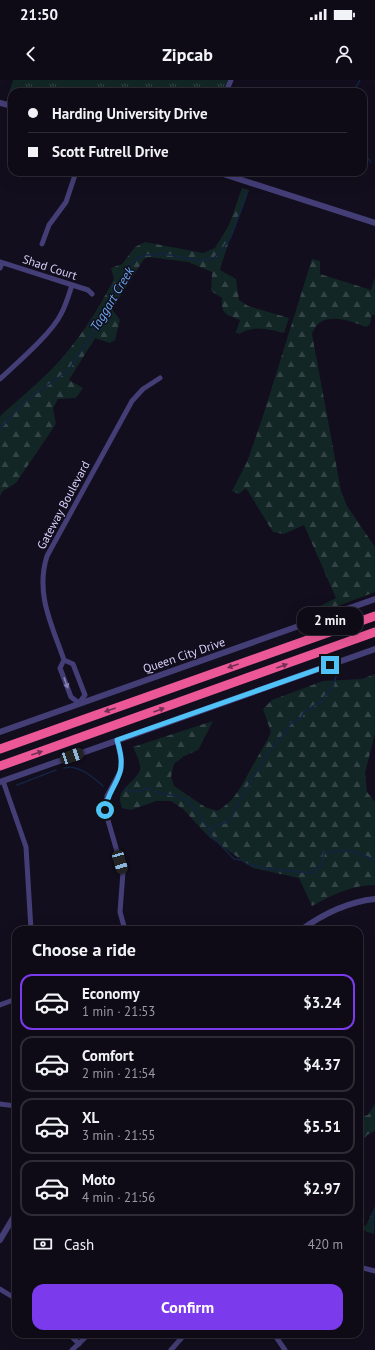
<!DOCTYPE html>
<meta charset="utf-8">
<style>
:root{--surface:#0e0a16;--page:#17131f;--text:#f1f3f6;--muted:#9b9aa1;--line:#2e2b35;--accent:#7c3aed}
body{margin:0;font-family:"PT Sans",sans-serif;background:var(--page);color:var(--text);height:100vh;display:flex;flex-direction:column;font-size:15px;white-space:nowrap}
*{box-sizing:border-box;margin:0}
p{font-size:13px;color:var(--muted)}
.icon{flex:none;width:22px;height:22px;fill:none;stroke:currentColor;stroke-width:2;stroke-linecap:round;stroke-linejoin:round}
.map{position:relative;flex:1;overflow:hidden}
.details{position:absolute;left:12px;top:846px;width:351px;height:412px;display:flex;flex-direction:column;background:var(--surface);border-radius:12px;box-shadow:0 4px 16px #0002,0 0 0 1px var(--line)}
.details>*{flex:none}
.banner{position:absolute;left:8px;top:8px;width:359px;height:88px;border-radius:12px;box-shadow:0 4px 16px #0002,0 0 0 1px var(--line);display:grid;align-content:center;height:88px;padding:0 20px;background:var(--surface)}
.end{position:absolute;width:18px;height:18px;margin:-9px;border:5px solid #4fc3f7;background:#111;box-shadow:0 0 0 2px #111}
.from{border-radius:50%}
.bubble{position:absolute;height:28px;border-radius:12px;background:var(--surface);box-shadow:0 4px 16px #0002,0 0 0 1px var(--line);font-size:13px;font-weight:600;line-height:28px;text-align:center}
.car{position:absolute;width:12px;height:24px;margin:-12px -6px;border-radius:5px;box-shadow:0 0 3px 1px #0007;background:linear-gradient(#222 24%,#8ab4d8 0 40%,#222 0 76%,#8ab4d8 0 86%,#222 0)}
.banner b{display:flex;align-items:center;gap:14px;height:38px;font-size:15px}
.banner b+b{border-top:1px solid var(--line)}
.banner i{width:10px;height:10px;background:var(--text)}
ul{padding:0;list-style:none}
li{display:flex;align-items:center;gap:12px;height:56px;margin:0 8px 6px;padding:0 12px;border:2px solid var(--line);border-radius:12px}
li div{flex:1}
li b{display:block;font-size:15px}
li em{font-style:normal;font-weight:600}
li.active{border-color:var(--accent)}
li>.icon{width:36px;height:36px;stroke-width:1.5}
h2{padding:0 20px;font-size:18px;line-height:48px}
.pay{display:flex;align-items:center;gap:10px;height:44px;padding:0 20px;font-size:15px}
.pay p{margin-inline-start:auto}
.cta{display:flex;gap:8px;margin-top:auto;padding:8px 20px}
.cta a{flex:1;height:46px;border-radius:12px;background:var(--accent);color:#fff;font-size:16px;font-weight:600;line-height:46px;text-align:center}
.status{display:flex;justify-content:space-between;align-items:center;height:28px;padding:0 20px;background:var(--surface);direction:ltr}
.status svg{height:11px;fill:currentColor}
header{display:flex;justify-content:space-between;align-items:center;height:52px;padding:0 20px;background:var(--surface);font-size:18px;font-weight:600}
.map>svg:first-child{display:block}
.grass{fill:url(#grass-tufts)}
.forest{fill:url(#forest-firs)}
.pitch{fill:#122626}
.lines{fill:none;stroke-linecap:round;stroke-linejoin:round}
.stream{stroke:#132341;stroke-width:1.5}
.minor{stroke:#443e77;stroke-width:5}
.tertiary{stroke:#443e77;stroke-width:6}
.motorway{stroke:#ec5897;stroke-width:9}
.oneway{fill:#742f54}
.oneway2{fill:#8680b2}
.route{stroke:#4fc3f7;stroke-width:5}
.labels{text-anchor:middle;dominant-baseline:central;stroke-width:3;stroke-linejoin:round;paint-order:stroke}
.street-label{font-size:12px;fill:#d7d0fa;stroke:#120e1d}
.water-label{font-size:13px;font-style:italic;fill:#69a9ee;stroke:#120e1d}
</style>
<div class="status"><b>21:50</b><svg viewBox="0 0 49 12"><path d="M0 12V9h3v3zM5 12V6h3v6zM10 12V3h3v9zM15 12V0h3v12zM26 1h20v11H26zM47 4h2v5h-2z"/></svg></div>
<header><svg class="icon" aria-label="back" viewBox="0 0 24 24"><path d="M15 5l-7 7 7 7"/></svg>Zipcab<svg class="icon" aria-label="person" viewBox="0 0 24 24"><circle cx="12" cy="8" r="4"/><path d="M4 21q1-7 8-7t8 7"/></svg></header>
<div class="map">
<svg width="375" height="1270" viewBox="0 0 375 1270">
<defs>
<pattern id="grass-tufts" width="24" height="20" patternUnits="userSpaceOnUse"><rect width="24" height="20" fill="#122626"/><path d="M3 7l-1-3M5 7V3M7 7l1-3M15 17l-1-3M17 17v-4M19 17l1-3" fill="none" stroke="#344446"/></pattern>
<pattern id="forest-firs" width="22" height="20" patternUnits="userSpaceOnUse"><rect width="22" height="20" fill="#122626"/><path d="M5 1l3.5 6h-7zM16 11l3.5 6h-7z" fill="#344446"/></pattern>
</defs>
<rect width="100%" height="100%" fill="#120e1d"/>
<path class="grass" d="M13,0h218l-5,12h-37l-8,-3 -4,3h-165v5l-4,-1z"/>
<path class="forest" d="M242,108l7,2c-8,27 -22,52 -29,80l16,9 3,21 9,6 41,12 -5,15c-16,-4 -30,-8 -45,1l-3,-2 4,-12c-14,-6 -19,-5 -18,-22l-11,-7 1,-19 -24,-10 -39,-5 -5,2 -32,50 8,11 -5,20 -5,3 -15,-5 -26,42 14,8 -7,10 -18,1 -5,9 3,16 -40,59 -13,8 -3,5v-80c25,-22 51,-43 71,-69 17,-21 31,-45 43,-68l-3,-11 11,-4 13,-17 10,-5 58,11 12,-5 14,-23z
M312,179l8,2v13l51,16 4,-13v38h-3l-2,9 -4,3c-18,-7 -46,-17 -54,7l29,157 6,15 28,41v45l-53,20 -3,-2 1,-4 16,-8 -32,-73 -20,9 -11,-2 -27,-44 -7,6 -7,-3 15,-29 15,-43z
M375,594v59l-10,40 2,19 8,10v83c-23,0 -43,10 -63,21l-13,-28 -46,-10 -44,-31 -26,-28 -12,-8h-15l-25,9 -9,-2c-1,-3 -2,-7 -2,-10 2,-13 23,-21 20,-33 -1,-6 -5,-13 -7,-18l80,-26 -15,29 -14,6 -10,8 -3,13 3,9 31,21 12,4c21,-11 27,-32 39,-51 5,-10 11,-18 15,-28l-8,-23 9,-9 51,-19 39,-2z
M375,1024v27l-8,4 -8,11v-29l9,-2z
M375,1126l-1,28 -15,-5v-4l7,1z"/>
<path class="pitch" d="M72,0l22,1 -4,11 -22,-1z"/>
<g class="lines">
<path class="stream" d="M353,12l7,-12
M363,73l8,9
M253,93l3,-1
M0,349l24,-27 44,-31 38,-60 23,-45 8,-8 9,-3 19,-1 34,7 15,-3 9,-10 8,-11 12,-33 2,-11
M337,593l-4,13 -7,8 -3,6 -19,12 -3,6 -11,6 -6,10 -19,23 -37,65 -10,3 -10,7 26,27 7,1 6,4 23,5 42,4 10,-9 2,-11c26,-5 29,-2 51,7
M64,688c14,-4 29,9 39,18
M17,705l39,-15
M125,709l10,3 14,-4c11,8 24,5 35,11 13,8 15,22 27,31
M372,1149l1,-16 2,-1"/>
<path class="minor" d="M226,12l5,-12
M42,164l7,-19 17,-23 10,-30
M0,182l88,28 4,4
M0,188l2,-5
M0,299c17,-16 52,-46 61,-65 5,-9 8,-20 11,-29
M64,580l-4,8 11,29 8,6 6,-8 -12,-31 -9,-4c-12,-35 -29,-66 -17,-104l85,-155 11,-12 17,-11
M117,660l4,19v11l-14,26 -2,14 18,62 -3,40 5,18
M3,701l23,66 5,83
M0,925l16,-6
M0,1024l16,2
M359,1187l16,4
M0,1209l16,10
M69,1254l10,10
M274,1254l11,16
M72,1270l17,-16
M171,1270l14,-16"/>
<path class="tertiary" d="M0,23l12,3
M217,92l158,51
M0,652l375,-133
M0,702l375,-133
M301,850c22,-16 46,-28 74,-31
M0,1160l16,-27"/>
<path class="motorway" d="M0,669l375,-133
M0,686l375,-134"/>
</g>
<defs><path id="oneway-solid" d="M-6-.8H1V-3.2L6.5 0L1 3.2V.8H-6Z"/></defs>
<g class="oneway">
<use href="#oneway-solid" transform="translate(233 586) rotate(161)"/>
<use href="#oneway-solid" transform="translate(282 586) rotate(-20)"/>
<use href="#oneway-solid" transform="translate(110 630) rotate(161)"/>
<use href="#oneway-solid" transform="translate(159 630) rotate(-20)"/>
<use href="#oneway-solid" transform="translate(37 673) rotate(-19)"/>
</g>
<use class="oneway2" href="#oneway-solid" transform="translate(66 603) rotate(70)"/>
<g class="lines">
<path class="route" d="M105,730c2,-16 11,-24 15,-38 3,-11 0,-22 -3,-32l213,-75"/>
</g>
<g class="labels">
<g class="street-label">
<text transform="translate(50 187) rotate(18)">Shad Court</text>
<text transform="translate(63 425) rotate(-62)">Gateway Boulevard</text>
<text transform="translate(184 575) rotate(-19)">Queen City Drive</text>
</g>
<g class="water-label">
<text transform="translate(112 219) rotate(-59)">Taggart Creek</text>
</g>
</g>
</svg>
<i class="end from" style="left:105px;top:730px"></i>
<i class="end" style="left:330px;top:585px"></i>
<div class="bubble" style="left:297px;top:527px;width:66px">2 min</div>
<i class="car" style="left:72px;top:676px;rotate:71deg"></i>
<i class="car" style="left:120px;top:782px;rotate:164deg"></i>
<div class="banner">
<b><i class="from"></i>Harding University Drive</b>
<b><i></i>Scott Futrell Drive</b>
</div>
<section class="details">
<h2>Choose a ride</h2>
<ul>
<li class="active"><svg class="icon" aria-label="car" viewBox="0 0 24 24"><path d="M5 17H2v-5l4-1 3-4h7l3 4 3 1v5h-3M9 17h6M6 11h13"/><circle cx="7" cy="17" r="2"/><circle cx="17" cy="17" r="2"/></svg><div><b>Economy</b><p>1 min · 21:53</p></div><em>$3.24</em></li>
<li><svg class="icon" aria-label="car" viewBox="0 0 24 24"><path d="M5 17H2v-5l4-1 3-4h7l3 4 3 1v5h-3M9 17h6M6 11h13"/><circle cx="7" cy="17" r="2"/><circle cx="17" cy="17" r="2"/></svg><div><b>Comfort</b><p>2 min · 21:54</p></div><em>$4.37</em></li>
<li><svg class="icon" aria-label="car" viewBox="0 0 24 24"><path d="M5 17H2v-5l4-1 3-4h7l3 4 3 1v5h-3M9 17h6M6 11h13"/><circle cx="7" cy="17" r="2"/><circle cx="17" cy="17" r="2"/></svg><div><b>XL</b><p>3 min · 21:55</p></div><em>$5.51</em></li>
<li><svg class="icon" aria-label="car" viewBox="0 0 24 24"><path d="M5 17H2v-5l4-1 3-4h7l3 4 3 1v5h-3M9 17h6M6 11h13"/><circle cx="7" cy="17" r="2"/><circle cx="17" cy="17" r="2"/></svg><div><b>Moto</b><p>4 min · 21:56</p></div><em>$2.97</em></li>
</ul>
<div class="pay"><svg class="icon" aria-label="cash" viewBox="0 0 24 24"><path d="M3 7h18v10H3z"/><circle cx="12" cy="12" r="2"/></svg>Cash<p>420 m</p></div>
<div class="cta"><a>Confirm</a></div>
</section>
</div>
